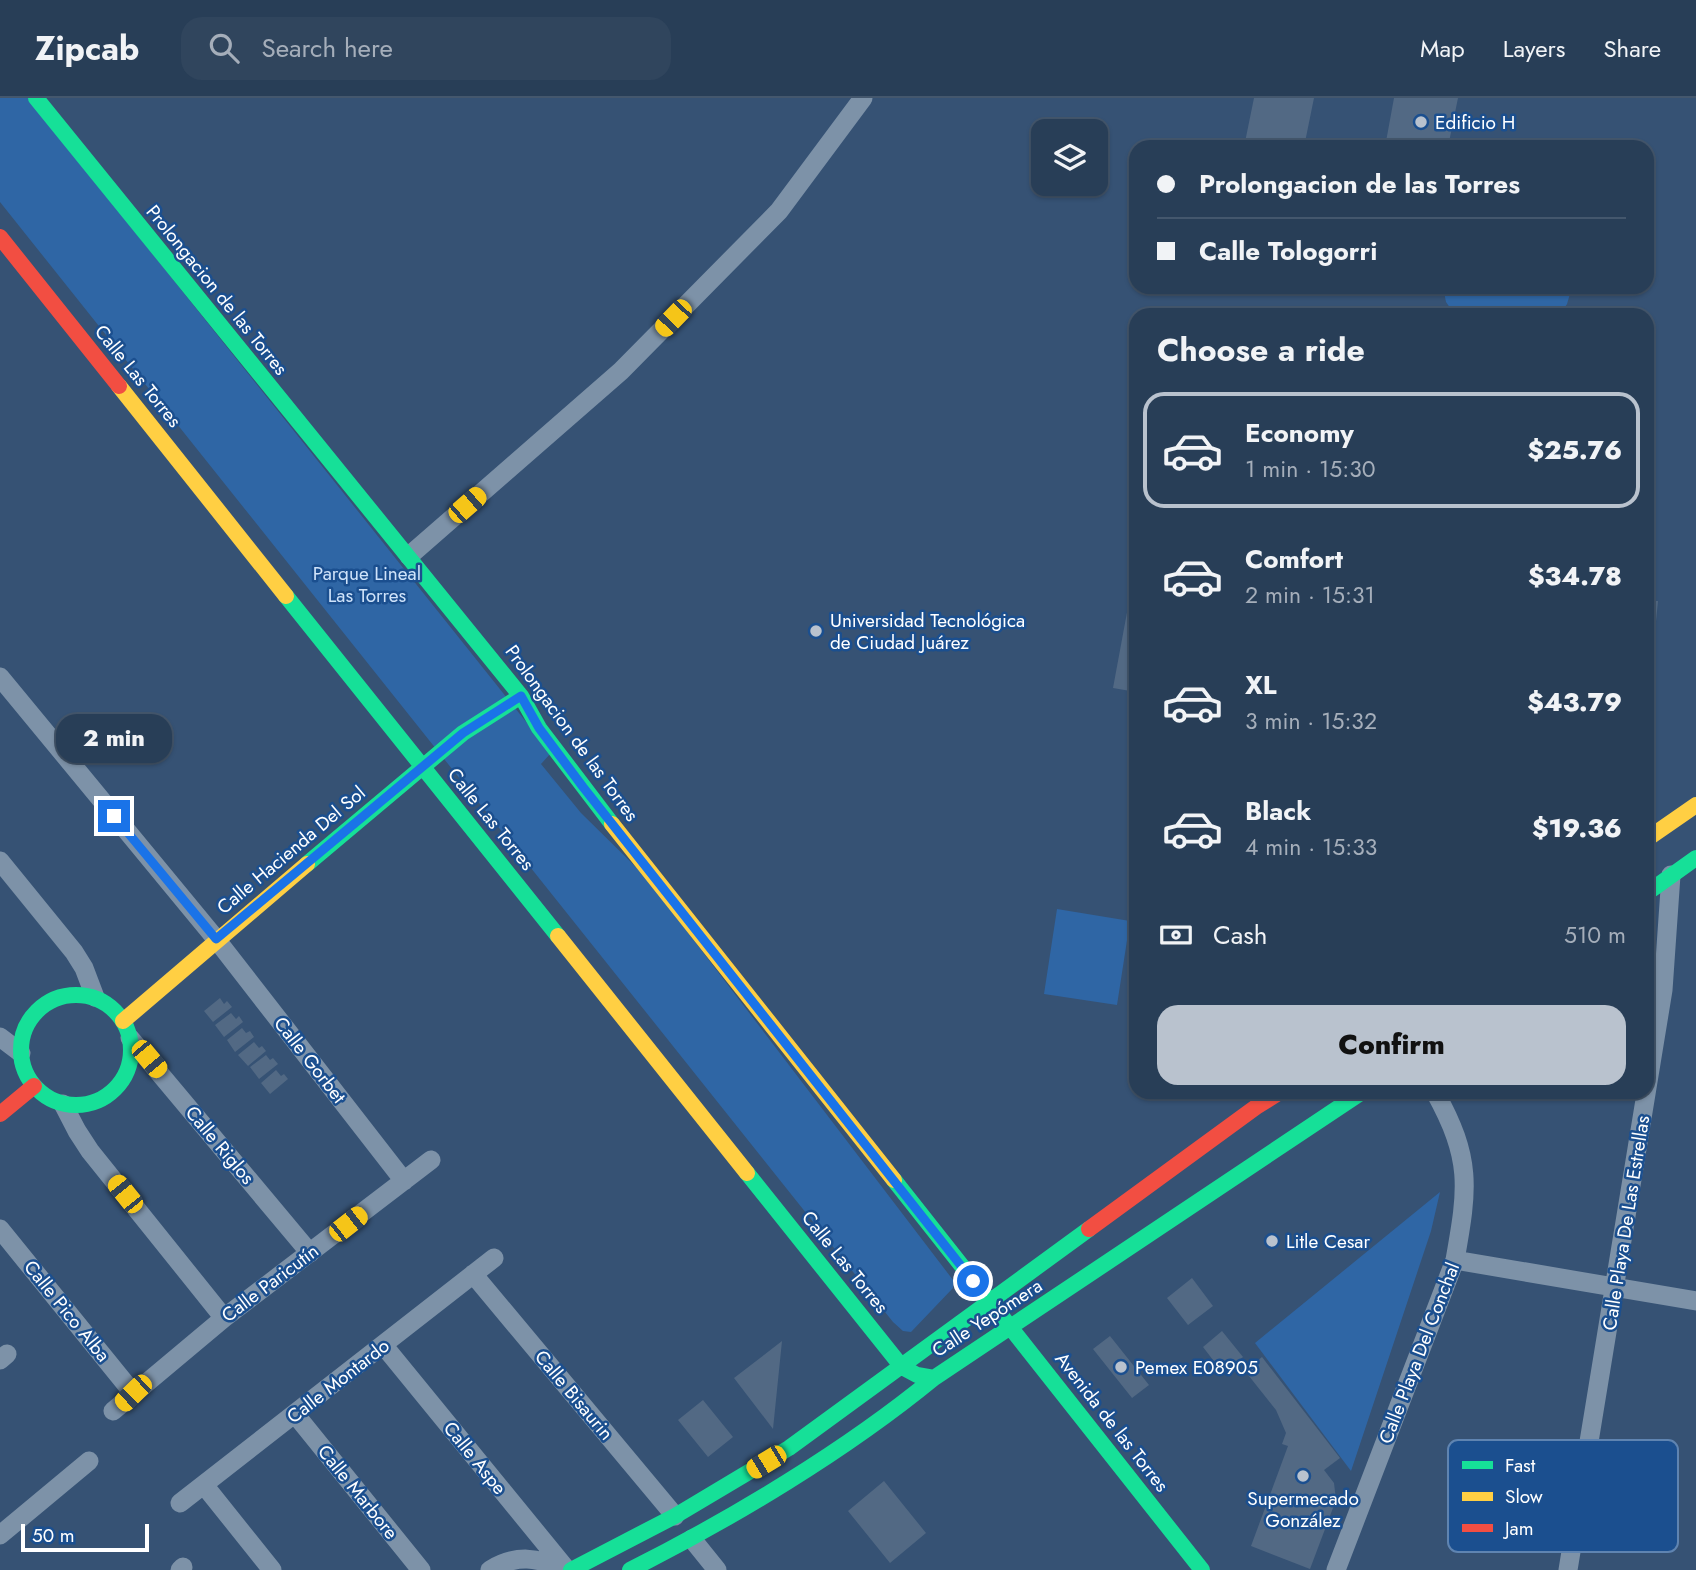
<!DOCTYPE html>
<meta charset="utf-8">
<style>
:root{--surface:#283e57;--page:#30455d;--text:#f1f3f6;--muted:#a5aeba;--line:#44576d;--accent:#b9c2ce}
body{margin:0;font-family:Jost,sans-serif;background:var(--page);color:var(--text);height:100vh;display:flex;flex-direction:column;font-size:26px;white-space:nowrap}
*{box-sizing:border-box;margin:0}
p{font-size:23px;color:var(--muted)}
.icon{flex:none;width:38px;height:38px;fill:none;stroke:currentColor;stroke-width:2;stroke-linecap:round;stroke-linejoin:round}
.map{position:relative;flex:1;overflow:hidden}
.panel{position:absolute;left:1129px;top:210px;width:525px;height:791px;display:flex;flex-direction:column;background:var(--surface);border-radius:21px;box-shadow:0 2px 5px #0004,0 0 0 2px var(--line)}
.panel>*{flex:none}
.hud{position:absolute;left:1129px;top:42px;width:525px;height:154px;border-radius:21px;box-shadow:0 2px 5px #0004,0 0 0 2px var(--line);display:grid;align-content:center;height:154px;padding:0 28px;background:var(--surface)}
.controls{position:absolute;left:1031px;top:21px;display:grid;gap:14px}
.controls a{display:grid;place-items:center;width:77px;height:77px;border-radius:14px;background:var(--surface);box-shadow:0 2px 5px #0004,0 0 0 2px var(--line);font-size:35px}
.scale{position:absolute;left:21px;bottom:18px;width:128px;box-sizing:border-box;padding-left:7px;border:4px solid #fff;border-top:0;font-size:19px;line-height:24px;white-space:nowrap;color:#fff;-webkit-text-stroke:5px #1b4f8f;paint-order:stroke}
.end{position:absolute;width:32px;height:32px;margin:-16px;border:9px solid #1a73e8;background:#fff;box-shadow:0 0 0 4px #fff}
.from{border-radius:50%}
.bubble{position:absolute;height:49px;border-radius:21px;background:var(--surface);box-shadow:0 2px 5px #0004,0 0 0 2px var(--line);font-size:23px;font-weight:800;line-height:49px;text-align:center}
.car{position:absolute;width:21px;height:42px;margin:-21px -10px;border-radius:9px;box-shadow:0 0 5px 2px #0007;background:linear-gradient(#f5c518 24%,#345 0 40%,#f5c518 0 76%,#345 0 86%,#f5c518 0)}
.hud b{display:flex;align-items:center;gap:24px;height:66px;font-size:26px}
.hud b+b{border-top:2px solid var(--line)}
.hud i{width:18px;height:18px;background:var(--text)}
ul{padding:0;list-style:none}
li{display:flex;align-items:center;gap:21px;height:116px;margin:0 14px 10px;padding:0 14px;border:4px solid transparent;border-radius:21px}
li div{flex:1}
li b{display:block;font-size:26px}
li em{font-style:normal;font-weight:800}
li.active{border-color:var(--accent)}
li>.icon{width:63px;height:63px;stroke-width:1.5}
h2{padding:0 28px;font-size:32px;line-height:84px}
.pay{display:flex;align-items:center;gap:18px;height:77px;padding:0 28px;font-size:26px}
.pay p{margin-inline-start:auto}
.button{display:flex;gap:14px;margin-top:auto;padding:14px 28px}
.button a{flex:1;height:80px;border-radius:21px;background:var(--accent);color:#111;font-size:28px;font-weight:800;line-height:80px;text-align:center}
header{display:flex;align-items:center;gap:42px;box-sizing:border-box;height:98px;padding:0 35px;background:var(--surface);border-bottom:2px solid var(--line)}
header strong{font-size:33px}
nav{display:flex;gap:38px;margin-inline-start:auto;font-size:24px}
.search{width:490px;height:63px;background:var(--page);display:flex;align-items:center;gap:18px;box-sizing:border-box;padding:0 24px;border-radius:21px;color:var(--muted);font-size:26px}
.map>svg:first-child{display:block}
.green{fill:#2f66a5}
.building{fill:#526984}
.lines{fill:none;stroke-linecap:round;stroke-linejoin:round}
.street{stroke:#7d92a8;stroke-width:19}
.fast{stroke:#16e098;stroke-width:16}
.slow{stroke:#ffcf43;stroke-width:16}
.jam{stroke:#f24e42;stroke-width:16}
.route{stroke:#1a73e8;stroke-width:9}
.poi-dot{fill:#b9c2ce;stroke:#1b4f8f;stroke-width:2.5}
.labels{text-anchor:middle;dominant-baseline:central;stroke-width:5;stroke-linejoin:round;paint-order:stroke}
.poi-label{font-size:19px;fill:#fff;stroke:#1b4f8f;text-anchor:start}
.street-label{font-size:19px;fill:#fff;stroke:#1b4f8f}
.park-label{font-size:19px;fill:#cfe3fa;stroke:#1b4f8f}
.key{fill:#1b4f8f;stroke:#5f84b1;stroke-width:2}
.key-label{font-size:19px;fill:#fff}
</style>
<header>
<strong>Zipcab</strong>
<div class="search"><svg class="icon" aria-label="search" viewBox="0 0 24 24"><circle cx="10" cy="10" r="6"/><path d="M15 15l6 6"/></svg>Search here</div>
<nav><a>Map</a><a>Layers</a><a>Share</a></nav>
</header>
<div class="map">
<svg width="1696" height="1472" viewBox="0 0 1696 1472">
<rect width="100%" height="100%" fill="#365274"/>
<path class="green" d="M0,0h28l523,655 -10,11 40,49 63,62 309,405v8l-42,44 -8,-1 -10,-9 -893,-1120z
M1443,189h129l-5,17 -7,11h-105l-9,-13z
M1057,811l73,12 -13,84 -73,-11z
M1440,1094l-9,39 -80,240 -96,-128z"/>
<path class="building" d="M1254,0h60l-10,49h-60z
M1394,0h64l-10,49h-63z
M1133,482h3v112l-23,-4z
M1647,503h11l-5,51 -6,-1z
M220,900l4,6 3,-3 5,6 -19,15 -9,-11z
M231,915l5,6 3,-3 4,6 -19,15 -9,-12z
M242,930l4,5 4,-2 4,6 -19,15 -8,-12z
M254,944l5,6 3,-2 4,5 -18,15 -10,-11z
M266,957l4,5 3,-2 5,6 -19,15 -9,-12z
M276,972l5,6 3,-2 4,5 -18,15 -9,-11z
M1192,1180l21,28 -25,19 -21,-27z
M1222,1233l21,26 -20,16 -20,-26z
M1110,1238l39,49 -17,13 -39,-49z
M782,1243l-9,88 -39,-51z
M1262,1259l78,101 -16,12 10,13 2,17 -26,69 -59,-23 37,-100 -6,-2 4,-11 -10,-23 -31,-39z
M703,1302l30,37 -25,20 -30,-37z
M884,1383l42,52 -36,30 -42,-52z"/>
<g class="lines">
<path class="street" d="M409,458l212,-185 158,-160 84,-113
M0,579l216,262 188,242
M0,763l74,91 10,16 11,29
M0,939l21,16
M130,940l180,215
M63,1006l14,27 13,20 134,167
M0,1131l133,164
M1455,1162l241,41
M473,1176l202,242
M384,1248l183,224
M0,1262l7,-6
M113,1313l111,-93 207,-158
M295,1316l126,156
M204,1387l68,85
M180,1405l314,-245
M0,1437l89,-74
M692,1441l25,31
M180,1472l3,-3
M490,1472c26,-16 48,-13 75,0
M1336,1472l119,-310c13,-73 17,-101 -20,-168
M1568,1472l95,-580 8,-115"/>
<path class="fast" d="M36,0l485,598 18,32 73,96
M286,498l272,340
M307,766l156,-131 58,-37
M1647,795l49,-35
M21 952a55 55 0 1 1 110 0a55 55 0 1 1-110 0Z
M747,1075l155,194 15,8 17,3
M894,1082l308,390
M571,1472l104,-54 114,-68 300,-219
M630,1472c103,-52 215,-119 304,-192l428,-286"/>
<path class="slow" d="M119,288l167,210
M612,726l282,356
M1647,741l49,-34
M558,838l189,237
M123,923l184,-157"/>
<path class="jam" d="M0,139l119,149
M0,1016l34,-28
M1089,1131l167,-122 24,-15"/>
</g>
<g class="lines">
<path class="route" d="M114,718l102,123 247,-206 58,-37 18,32 44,59 390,494"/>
</g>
<g class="poi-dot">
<circle cx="1421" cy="24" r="7"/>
<circle cx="816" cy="533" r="7"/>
<circle cx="1272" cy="1143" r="7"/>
<circle cx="1121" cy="1269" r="7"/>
<circle cx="1303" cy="1378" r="7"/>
</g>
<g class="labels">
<g class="poi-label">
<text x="1435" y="24">Edificio H</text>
<text x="830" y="522">Universidad Tecnológica<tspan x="830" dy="22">de Ciudad Juárez</tspan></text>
<text x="1286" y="1143">Litle Cesar</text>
<text x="1135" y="1269">Pemex E08905</text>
<text x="1303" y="1400" text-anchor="middle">Supermecado<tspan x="1303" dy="22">González</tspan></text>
</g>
<g class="street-label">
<text transform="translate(217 192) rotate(51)">Prolongacion de las Torres</text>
<text transform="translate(138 278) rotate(51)">Calle Las Torres</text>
<text transform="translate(572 635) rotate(54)">Prolongacion de las Torres</text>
<text transform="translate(491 721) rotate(51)">Calle Las Torres</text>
<text transform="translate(291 752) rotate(-40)">Calle Hacienda Del Sol</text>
<text transform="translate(310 962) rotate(52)">Calle Gorbet</text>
<text transform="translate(220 1047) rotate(50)">Calle Riglos</text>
<text transform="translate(1626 1125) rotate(-81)">Calle Playa De Las Estrellas</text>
<text transform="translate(845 1164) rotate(51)">Calle Las Torres</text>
<text transform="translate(270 1185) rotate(-37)">Calle Paricutín</text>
<text transform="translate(67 1213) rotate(51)">Calle Pico Alba</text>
<text transform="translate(987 1220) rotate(-33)">Calle Yepómera</text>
<text transform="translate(1419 1255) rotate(-69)">Calle Playa Del Conchal</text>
<text transform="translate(338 1283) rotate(-38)">Calle Montardo</text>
<text transform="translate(574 1297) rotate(50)">Calle Bisaurin</text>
<text transform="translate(1112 1324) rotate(52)">Avenida de las Torres</text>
<text transform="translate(475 1360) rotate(51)">Calle Aspe</text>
<text transform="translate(358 1394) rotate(51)">Calle Marbore</text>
</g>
<g class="park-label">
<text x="367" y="475">Parque Lineal<tspan x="367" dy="22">Las Torres</tspan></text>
</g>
</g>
<rect x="1448" y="1342" width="230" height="112" rx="10" class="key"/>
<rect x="1462" y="1363" width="31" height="8" fill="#16e098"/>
<rect x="1462" y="1394" width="31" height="9" fill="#ffcf43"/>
<rect x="1462" y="1426" width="31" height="8" fill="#f24e42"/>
<g class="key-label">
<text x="1505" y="1374">Fast</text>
<text x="1505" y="1405">Slow</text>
<text x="1505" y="1437">Jam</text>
</g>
</svg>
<div class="controls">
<a><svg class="icon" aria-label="layers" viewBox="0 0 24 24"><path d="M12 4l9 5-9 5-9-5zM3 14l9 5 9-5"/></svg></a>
</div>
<div class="scale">50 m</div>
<i class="end from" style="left:973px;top:1183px"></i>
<i class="end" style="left:114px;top:718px"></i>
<div class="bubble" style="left:56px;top:616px;width:116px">2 min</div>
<i class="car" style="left:673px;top:220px;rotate:224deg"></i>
<i class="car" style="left:467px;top:407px;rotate:49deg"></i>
<i class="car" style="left:149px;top:961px;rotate:140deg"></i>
<i class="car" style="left:125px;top:1096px;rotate:321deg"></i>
<i class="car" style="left:348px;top:1126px;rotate:52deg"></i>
<i class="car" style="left:133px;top:1295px;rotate:226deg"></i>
<i class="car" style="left:766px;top:1364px;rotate:239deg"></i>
<div class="hud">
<b><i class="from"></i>Prolongacion de las Torres</b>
<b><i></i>Calle Tologorri</b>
</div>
<section class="panel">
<h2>Choose a ride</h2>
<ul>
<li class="active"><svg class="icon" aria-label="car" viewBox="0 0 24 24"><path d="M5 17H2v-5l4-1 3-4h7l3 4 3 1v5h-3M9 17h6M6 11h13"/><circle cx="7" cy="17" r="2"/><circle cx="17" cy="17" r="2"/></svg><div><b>Economy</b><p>1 min · 15:30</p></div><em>$25.76</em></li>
<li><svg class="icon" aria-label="car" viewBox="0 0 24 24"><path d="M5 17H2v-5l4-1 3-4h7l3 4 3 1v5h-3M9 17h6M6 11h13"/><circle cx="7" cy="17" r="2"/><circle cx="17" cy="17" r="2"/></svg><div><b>Comfort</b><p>2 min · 15:31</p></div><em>$34.78</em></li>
<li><svg class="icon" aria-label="car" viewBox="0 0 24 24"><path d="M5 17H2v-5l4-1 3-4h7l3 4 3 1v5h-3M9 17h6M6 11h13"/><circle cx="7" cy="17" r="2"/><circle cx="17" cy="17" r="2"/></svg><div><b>XL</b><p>3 min · 15:32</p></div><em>$43.79</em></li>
<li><svg class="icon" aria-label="car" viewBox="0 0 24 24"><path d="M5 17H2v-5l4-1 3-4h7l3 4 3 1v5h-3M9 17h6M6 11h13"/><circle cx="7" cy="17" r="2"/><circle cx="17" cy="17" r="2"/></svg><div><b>Black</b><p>4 min · 15:33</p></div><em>$19.36</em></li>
</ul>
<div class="pay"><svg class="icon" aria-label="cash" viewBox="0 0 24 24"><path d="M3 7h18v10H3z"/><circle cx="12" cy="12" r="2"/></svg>Cash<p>510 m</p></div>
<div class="button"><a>Confirm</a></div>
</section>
</div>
